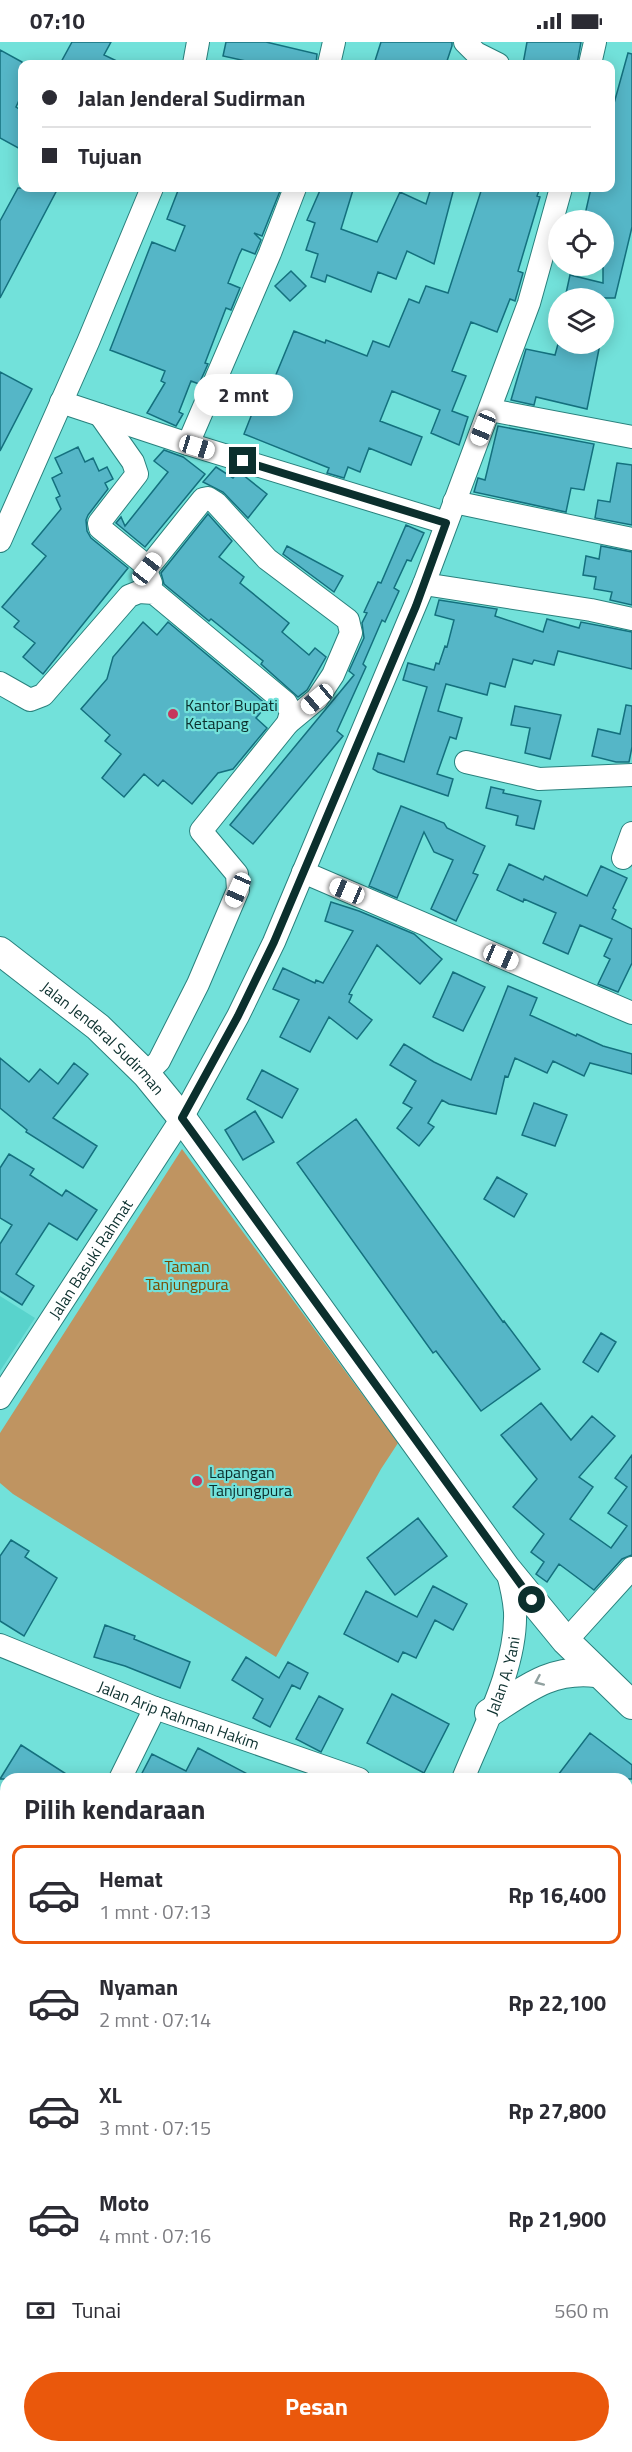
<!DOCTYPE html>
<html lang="id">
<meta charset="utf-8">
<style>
:root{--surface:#fff;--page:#f7f7f7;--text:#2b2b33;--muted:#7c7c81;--line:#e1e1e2;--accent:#ea580c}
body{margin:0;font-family:"Titillium Web",sans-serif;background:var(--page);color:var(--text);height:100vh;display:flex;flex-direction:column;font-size:22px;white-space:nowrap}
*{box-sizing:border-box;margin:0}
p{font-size:20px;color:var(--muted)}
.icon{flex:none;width:33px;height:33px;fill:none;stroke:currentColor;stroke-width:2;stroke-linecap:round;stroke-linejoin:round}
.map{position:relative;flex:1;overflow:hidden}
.sheet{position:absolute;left:0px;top:1731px;width:633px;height:680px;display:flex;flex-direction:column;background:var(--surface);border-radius:18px 18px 0 0;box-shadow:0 3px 15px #0003}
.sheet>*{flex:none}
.banner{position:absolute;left:18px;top:18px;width:597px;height:132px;border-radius:12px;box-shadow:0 3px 15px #0003;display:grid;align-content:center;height:132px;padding:0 24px;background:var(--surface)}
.controls{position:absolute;left:548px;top:168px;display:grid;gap:12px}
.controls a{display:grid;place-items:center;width:66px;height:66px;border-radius:50%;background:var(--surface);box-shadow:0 3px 15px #0003;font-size:30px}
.end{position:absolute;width:27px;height:27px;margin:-14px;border:8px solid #0b2f2d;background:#fff;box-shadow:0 0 0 3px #fff}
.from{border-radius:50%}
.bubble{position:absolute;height:42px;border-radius:21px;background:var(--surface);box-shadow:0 3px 15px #0003;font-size:20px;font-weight:700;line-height:42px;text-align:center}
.car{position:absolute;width:18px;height:36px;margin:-18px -9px;border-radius:8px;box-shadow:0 0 4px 2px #0007;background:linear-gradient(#fff 24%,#345 0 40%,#fff 0 76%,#345 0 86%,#fff 0)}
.banner b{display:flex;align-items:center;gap:21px;height:57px;font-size:22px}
.banner b+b{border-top:2px solid var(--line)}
.banner i{width:15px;height:15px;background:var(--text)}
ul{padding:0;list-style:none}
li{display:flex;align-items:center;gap:18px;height:99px;margin:0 12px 9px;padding:0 12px;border:3px solid transparent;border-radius:12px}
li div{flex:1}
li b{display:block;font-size:22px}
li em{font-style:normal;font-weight:700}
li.active{border-color:var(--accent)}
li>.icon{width:54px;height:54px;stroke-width:1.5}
h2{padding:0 24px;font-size:27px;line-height:72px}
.pay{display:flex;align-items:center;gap:15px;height:66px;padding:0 24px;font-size:22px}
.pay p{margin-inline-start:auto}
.primary-button{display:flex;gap:12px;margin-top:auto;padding:12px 24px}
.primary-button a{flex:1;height:69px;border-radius:36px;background:var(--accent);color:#fff;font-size:24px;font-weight:700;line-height:69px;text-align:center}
.status{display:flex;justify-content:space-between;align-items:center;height:42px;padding:0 30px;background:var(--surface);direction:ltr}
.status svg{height:16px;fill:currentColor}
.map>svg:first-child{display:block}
.built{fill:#58d3cc}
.green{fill:#bf9461}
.building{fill:#55b6c7;stroke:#14707e;stroke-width:1.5}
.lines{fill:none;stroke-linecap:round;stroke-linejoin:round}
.minor-casing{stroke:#29817d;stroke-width:24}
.major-casing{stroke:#29817d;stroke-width:30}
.minor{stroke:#fff;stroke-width:22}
.major{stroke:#fff;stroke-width:28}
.oneway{stroke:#91a1a0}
.route{stroke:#0b2f2d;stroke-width:8}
.poi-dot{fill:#c6375c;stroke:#72e1da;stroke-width:2}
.labels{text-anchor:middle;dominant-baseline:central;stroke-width:4.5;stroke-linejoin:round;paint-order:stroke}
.poi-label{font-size:16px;fill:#0b2f2d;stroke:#72e1da;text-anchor:start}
.street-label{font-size:16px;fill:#0b2f2d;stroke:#72e1da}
.park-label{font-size:16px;fill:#794b00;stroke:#72e1da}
</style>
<div class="status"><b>07:10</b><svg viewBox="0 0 49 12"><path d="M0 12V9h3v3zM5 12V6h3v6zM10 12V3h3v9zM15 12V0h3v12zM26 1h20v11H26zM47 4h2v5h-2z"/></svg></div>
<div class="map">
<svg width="632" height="2410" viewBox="0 0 632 2410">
<rect width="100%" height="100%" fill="#72e1da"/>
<path class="built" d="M0,1254l35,22 -35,53z"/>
<path class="green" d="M182,1107l216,294 -17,26 -105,188 -263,-163 -13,-11v-50z"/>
<path class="building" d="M72,0h39l-7,13 19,9h-63z
M226,0h40l51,12 -1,10h-57l-36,-8z
M381,0h71v4l-6,18h-72z
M527,0h54l-4,22 -16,-2v2h-38z
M0,8l22,12v32l-6,13 6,4v39l-22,-12z
M628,11l4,1v173l-17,71h-50l5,-23 33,8v-63l-19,-1 7,-31h19v-81h3z
M18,146h40l-58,110v-77z
M179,146h93l8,3 -18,45 -8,-3 7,7 -6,14 -13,-5 -3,6 -11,28 12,5 -9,22 -5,-2 -21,55 3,1 -9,20 -8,-3 -12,31 4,2 -7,12 -29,-13 18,-30 -4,-2 4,-10 -55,-21 42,-108 23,9 10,-25 -18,-7z
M321,146h24l8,2 -12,39 36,13 23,-50 26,12 5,-16h23l-20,76 -27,-13 -11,28 -18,-7 -7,20 -44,-17 -2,7 -14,-5 7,-23 -12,-4 9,-27 -8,-3z
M482,146h58l-3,8 3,1 -22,74 5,2 -8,28 -5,-2 -13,33 -26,-10 -19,49 14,5 -14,35 16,6 -9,28 -28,-12 9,-23 -48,-19 -12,30 42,16 -11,28 -42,-17 -9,24 -12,-5 -4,11 -17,-5 2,-5 -85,-34 13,-33 3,2 11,-27 4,1 19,-46 31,12 1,-3 41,16 6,-15 16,6 20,-48 10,4 7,-17 22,7z
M291,229l15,15 -16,15 -15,-15z
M558,302h42l-13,65 -51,-12 -2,8 -23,-5 15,-51 29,6z
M0,330l32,17 -32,62z
M498,384l96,18 -10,46 -13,-2 -5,24 -92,-20 4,-14 7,2z
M78,405l7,15 8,-4 6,13 8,-4 6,12 -8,4 3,6 -20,26 -2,5 1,11 4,7 37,30 -85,106 -20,-17 12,-14 -21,-16 5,-6 -17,-14 44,-51 -14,-12 29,-35 -5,-11 4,-2 -8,-18 10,-5 -7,-15z
M164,408l19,7 22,17 -60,73 -29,-24 5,-6 4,9 43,-54 -14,-11z
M617,421l15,2v60l-37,-7 3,-18 12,2z
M216,425l17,11 4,-5 6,2 24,19 -19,24 -25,-26 -20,-10z
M208,472l24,27 -13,16 25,20 -4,6 49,40 -7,9 27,23 6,-7 11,9 -19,33 -9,7 -37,-33 2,-3 -52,-42 -2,2 -45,-37 -3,-11z
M406,483l18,8 -13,28 -4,-1 -13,28 5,3 -14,31 -3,-2 -19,44 3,3 -29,64 6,5 -90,108 -23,-19 124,-150 -5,-4 15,-33 -2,-15 5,-10 -3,-1 14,-30 3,1z
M287,504l56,30 -9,16 -51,-38z
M601,504l31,6v53l-22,-5 2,-8 -18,-3 2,-12 -13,-2 3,-19 13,3z
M439,558l58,9 -2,7 48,16 4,-13 32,9 2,-6 51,10v37l-74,-18 -4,14 -20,-5 -2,4 -19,-5 -8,28 -15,-4 -3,12 -41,-11 -8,27 24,7 -6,21 -6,-2 -13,37 16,5 -5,17 -70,-24 -5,-3 5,-16 26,9 23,-75 -24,-7 5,-17 26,7 2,-7 3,1 6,-18 2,1 7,-27 -19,-5z
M143,580l14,13 11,-13 99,83 -11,13 11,10 -34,41 -15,4 -26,31 -29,-24 -5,6 -14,-12 -20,23 -22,-19 19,-24 -16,-13 5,-6 -29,-26 26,-30 6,-22z
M626,663l6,1v41l-3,15h-13l-24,-6 6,-27 22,5z
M515,664l46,9 -11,44 -25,-6 5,-25 -19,-3z
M491,745l13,3 -1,3 38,8 -7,28 -18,-4 2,-9 -32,-8z
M401,764l43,17 3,5 38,18 -12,27 5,2 -22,46 -25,-12 22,-49 -19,-8 -10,-20 -27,66 -28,-12z
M509,822l34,16 2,-4 42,20 14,-30 26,12 -14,30 3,2 -4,9 20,10v34l-14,29 -20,-8 12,-25 -6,-3 8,-17 -32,-14 -12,29 -25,-11 13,-30 -32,-14 -1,3 -26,-12z
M331,860l28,9 55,23 28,25 -22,25 -43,-39 -28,49 3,1 -3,7 23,18 -15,19 -28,-22 -19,35 -30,-15 19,-37 -26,-11 10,-21 32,15 1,-3 7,3 30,-52 -28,-10z
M453,930l32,15 -22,44 -30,-14z
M508,944l29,12 -7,17 46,21 1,-2 26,12 29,8v20l-42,-11 -6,13 -31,-15 -6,12 -32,-15 -7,19 -3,-1 -9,38 -47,-10 -7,-4 -14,23 6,4 -15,19 -22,-18 15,-20 -9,-5 13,-22 -26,-16 14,-21 30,18 37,18z
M0,1016l29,24 11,-13 18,15 16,-21 14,11 -35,44 44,28 -14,22 -57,-36 1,-2 -27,-22z
M262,1028l36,19 -16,29 -35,-19z
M534,1061l33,12 -12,31 -33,-11z
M255,1069l19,31 -31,18 -18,-30z
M356,1077l147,203 1,-1 36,48 -59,42 -45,-60 -3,2 -136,-190z
M9,1112l25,15 -4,6 32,21 4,-6 31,20 -20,30 -28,-17 -33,51 18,12 -12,19 -22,-14v-47l12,-19 -12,-7v-50z
M497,1135l30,17 -13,23 -30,-18z
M601,1291l15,9 -18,30 -15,-10z
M541,1361l30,37 21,-24 23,20 -36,41 14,10 -23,32 41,29 16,-22 -19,-13 19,-26 -12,-9 17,-23v100l-10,4 -28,31 -35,-26 -12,18 -11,-8 8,-12 -13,-10 13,-18 -31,-27 24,-28 -36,-44z
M418,1476l29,38 -52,39 -28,-37z
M11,1498l18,11 -4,6 32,21 -33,58 -24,-15v-65z
M433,1544l34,18 -14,26 -18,-10 -19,38 -13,-6 -5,10 -54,-28 22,-43 51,26z
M105,1583l30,11 -1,3 56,23 -10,26 -55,-22 -31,-9z
M246,1615l33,21 9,-16 20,11 -8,16 -8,-4 -22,42 -17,-9 10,-19 -31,-19z
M392,1652l57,30 -25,49 -57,-30z
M319,1654l24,13 -22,43 -25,-13z
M590,1691l42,32v14h-77z
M21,1703l53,34h-74z
M198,1706l59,31h-118l13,-25 34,17z"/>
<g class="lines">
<defs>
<g id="minor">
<path d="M465,0l11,11 22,11"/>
<path d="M194,22l4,-22"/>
<path d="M329,22l5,-22"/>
<path d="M590,22l5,-22"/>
<path d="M61,360l127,42 258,79"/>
<path d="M490,368l142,27"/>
<path d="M100,373l33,47 4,12 -38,49 1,5 43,35 8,20"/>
<path d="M188,402l82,-191 25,-65"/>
<path d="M454,460l178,37"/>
<path d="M0,499l88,-199 64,-154"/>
<path d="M147,527l56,-70 5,-1 8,5 51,56 81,61 3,13 -18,42 -16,24 -29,24"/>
<path d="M424,542l167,26 41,9"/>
<path d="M0,641l30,17 13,-5 86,-99 10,-4 15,1 132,110 5,9 -3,11 -87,108 36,43 1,16 -40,94 -39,77 -13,13"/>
<path d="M466,720l73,17 93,-4"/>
<path d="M623,816l9,-25"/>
<path d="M303,830l329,141"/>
<path id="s1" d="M0,1356l182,-280 56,-102 36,-74 150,-358 105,-281 32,-115"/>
<path d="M566,1599l66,-73"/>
<path id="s2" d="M0,1603l155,63 204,71"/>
<path d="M120,1737l35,-71"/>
<path id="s3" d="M463,1737c20,-50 54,-112 52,-167 -1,-14 -4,-27 -8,-41"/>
<path d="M0,2031l6,4"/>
<path d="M0,2117l6,-12"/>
<path d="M0,2198l6,3"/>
<path d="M0,2273l6,-11"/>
<path d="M0,2324l6,3"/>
<path d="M627,2339l5,2"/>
<path d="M144,2404l10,6"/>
<path d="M263,2404l13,6"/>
<path d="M194,2410l2,-6"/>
</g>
<g id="major">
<path id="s4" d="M0,909l98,76 48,47 36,44 324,450 60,73 66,64"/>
<path d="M489,1671c37,-24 61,-45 107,-40"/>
</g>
</defs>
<use href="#minor" class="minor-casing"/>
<use href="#major" class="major-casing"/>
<use href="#minor" class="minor"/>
<use href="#major" class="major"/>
</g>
<defs><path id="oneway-chevron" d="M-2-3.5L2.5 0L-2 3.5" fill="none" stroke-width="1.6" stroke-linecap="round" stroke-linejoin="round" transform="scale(1.5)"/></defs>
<use class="oneway" href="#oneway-chevron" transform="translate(539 1639) rotate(156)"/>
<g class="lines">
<path class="route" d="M243,419l203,62 -30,83 -142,336 -36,74 -56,102 350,482"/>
</g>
<g class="poi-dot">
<circle cx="173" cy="672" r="6"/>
<circle cx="197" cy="1439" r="6"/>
</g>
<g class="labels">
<g class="poi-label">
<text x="185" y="663">Kantor Bupati<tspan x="185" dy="18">Ketapang</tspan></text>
<text x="209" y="1430">Lapangan<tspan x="209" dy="18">Tanjungpura</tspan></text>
</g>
<g class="street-label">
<text stroke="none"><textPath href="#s4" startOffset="135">Jalan Jenderal Sudirman</textPath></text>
<text stroke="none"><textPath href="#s1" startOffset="166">Jalan Basuki Rahmat</textPath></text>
<text stroke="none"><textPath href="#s3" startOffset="111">Jalan A. Yani</textPath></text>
<text stroke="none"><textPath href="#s2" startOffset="192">Jalan Arip Rahman Hakim</textPath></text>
</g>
<g class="park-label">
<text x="187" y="1224">Taman<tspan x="187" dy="18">Tanjungpura</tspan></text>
</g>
</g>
</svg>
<div class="controls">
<a><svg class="icon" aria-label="locate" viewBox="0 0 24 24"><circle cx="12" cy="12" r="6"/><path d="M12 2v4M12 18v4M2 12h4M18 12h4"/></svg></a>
<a><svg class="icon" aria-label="layers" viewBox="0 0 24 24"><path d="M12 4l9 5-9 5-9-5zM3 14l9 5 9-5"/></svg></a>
</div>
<i class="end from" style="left:532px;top:1558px"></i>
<i class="end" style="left:243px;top:419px"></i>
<div class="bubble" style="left:194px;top:332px;width:99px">2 mnt</div>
<i class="car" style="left:483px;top:386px;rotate:202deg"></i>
<i class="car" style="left:197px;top:405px;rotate:107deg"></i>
<i class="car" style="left:147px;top:527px;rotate:38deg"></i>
<i class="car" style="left:317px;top:657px;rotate:230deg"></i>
<i class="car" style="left:238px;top:848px;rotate:204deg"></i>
<i class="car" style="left:347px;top:849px;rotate:293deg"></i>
<i class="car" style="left:501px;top:915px;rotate:113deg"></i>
<div class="banner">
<b><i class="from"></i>Jalan Jenderal Sudirman</b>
<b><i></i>Tujuan</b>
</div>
<section class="sheet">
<h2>Pilih kendaraan</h2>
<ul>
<li class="active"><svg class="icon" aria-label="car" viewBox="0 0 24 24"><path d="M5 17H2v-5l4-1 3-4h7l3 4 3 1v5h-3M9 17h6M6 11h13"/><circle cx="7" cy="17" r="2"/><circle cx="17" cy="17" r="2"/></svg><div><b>Hemat</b><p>1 mnt · 07:13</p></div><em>Rp 16,400</em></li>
<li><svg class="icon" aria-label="car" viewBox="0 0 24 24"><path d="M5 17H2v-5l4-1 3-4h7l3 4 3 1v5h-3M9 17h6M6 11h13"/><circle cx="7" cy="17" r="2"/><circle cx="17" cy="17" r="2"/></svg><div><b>Nyaman</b><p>2 mnt · 07:14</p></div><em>Rp 22,100</em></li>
<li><svg class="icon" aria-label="car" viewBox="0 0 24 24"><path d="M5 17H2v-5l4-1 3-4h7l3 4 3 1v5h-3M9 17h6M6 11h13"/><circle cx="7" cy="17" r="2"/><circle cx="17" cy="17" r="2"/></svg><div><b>XL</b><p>3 mnt · 07:15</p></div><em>Rp 27,800</em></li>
<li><svg class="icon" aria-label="car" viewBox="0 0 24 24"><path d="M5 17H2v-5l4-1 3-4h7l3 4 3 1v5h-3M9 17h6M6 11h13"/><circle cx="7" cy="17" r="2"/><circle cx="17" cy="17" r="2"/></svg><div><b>Moto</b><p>4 mnt · 07:16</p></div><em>Rp 21,900</em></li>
</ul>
<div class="pay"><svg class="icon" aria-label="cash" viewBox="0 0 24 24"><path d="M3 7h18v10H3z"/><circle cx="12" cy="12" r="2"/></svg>Tunai<p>560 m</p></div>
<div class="primary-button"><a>Pesan</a></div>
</section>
</div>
